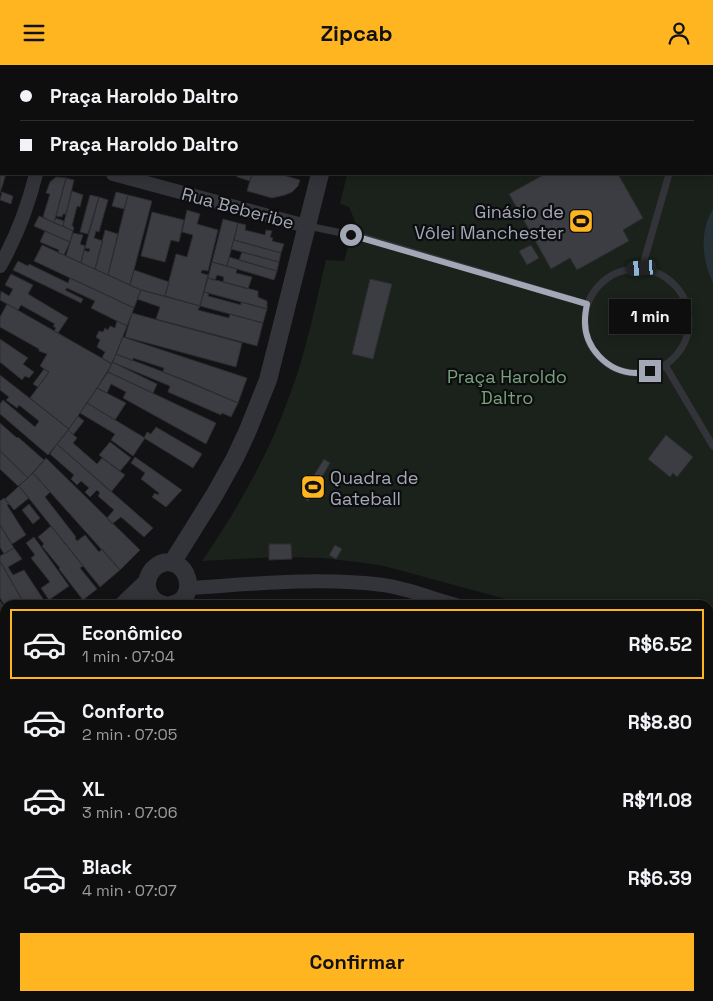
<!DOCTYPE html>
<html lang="pt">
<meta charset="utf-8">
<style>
:root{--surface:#0e0e0f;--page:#171718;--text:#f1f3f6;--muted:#9b9c9e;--line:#2e2e2f;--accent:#ffb51f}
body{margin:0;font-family:"Space Grotesk",sans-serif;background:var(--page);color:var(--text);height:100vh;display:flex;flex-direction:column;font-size:19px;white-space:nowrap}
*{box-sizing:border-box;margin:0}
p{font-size:16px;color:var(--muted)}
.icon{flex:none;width:28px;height:28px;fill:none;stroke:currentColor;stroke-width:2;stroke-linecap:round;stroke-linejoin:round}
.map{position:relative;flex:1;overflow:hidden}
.side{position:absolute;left:0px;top:535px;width:714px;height:401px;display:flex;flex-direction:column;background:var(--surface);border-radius:15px 15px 0 0;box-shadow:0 2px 12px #0003,0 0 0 1px var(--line)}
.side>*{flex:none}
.banner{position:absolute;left:0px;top:0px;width:714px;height:110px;box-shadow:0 2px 12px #0003,0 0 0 1px var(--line);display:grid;align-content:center;height:110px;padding:0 20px;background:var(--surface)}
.end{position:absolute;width:22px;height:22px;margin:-11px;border:6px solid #a2a8b6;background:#111;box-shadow:0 0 0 2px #111}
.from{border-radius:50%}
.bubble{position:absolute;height:35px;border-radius:0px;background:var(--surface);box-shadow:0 2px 12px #0003,0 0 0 1px var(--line);font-size:16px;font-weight:700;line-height:35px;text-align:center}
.car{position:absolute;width:15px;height:30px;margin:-15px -8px;border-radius:6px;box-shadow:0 0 4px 1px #0007;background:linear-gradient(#222 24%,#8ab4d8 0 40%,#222 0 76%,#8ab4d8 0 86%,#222 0)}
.banner b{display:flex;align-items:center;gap:18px;height:48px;font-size:19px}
.banner b+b{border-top:1px solid var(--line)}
.banner i{width:12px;height:12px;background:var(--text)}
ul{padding:9px 0 0;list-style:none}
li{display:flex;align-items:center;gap:15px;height:70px;margin:0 10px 8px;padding:0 10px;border:2px solid transparent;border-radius:0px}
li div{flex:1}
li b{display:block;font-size:19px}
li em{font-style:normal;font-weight:700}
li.selected{border-color:var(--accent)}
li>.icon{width:45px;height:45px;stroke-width:1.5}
.action{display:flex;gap:10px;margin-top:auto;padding:10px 20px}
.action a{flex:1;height:58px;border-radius:0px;background:var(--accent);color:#111;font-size:20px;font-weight:700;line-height:58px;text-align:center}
header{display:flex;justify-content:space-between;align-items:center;height:65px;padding:0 20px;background:var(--accent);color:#111;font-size:22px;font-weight:700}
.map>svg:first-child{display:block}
.green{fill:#1a221b}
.water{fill:#273138}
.building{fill:#3c3d42;stroke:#2c2c30}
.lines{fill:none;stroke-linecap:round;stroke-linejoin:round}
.service{stroke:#333439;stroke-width:7}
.minor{stroke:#333439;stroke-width:14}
.tertiary{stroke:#333439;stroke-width:18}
.route{stroke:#a2a8b6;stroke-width:6}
.labels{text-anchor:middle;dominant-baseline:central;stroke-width:4.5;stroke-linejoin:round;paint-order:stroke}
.street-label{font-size:18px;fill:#a2a8b6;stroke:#0d0d0f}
.poi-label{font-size:18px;fill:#a2a8b6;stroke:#0d0d0f;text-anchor:end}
.park-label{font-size:18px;fill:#77a37a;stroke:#0d0d0f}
</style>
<header><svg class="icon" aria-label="menu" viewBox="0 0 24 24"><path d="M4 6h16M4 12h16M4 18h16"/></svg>Zipcab<svg class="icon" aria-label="person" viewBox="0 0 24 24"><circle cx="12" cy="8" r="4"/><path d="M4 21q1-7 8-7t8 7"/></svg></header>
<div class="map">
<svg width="713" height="936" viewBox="0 0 713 936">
<rect width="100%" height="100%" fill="#121214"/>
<path class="green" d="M0,0h49l-48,1v54z
M375,0h310l3,1h-313z
M713,9v532l-4,7v-8h-181l-144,-39 -20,-3 -41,-5 -47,-1 -74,4c35,-51 66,-105 87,-164 17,-44 26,-91 37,-137l18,1 11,-40 -6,-14 -9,-3 7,-30h365z"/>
<path class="water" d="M713,144v74c-11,-23 -14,-51 0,-74z"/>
<path class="building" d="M74,0h132l-133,1z
M443,0h49v1h-49z
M503,0h35l1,1h-36z
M620,0h65l-65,1z
M0,105l1,4h5l-6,19z
M238,109h14l-2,7 -13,-4z
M252,109h27l21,6 -2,6 -6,6 -7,3 -13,3 -25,-7z
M545,109h73l25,44 -20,12 6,11 -52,29 -7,-12 -19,11 -42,-75z
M56,112l10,1 -12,45 -11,-6 7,-23 -4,-1 4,-11z
M66,113l8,2 -8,34h-3l-1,3 -6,-1z
M72,126l11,4 -3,12 -3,-1 -5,20 2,1 -1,4 -10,-5z
M2,127l11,4 -2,8 -11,-4z
M116,127l12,3 -4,14 -12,-3z
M90,130l9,2 -11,37 -8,-2z
M128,130l24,6 -22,84 -22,-10z
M99,132l9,3 -9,32 -3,-1 -2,7 9,3 -8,28 -14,-6 3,-13 5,2 1,-3 -5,-1z
M187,145l13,4 -3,10 21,6 -10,41 -6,-1 -1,3 7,2 -8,31 -35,-10 11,-42 11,3 6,-22 -11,-3z
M152,147l32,8 -5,22 -8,-2 -6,22 -24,-6z
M39,151l34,15 -3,11 -36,-16z
M55,153l9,3 -1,5 -9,-3z
M223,154l15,4 -11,43 -15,-4z
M238,158l8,2 -1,5 20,5 1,-5 6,1 -2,6 3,1 -1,3 12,3 -3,9 -47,-13z
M105,165l13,4 -10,41 -13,-6z
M45,166l25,11 -6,13 -6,-2 1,-3 -19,-8z
M73,168l10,2 -3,9 5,2 -4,17 -15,-7z
M234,175l47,13 -2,9 -48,-13z
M42,180l99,45 -7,18 -100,-47z
M531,180l8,13 -12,7 -8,-14z
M242,187l37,10 -2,9 -38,-11z
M229,192l48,14 -3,9 -47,-14z
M18,196l10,5 1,-2 39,19 2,-5 64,30 -7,18 -36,-18 4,-7 -28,-13 -2,2 18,9 -2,4 -68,-33z
M212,197l25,7 -1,4 16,4 -4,12 -25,-7 1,-5 -7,-2 -2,5 -7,-2z
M134,205l35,12 -4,14 -24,-6 -11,-5z
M11,209l22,11 -5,9 40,24 -10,15 -4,-2 2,-3 -3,-2 2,-2 -34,-19 -3,5 -18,-10 1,-9 8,5 4,-7 -8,-4z
M208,213l50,13v6l9,4v8l-63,-17z
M370,214l22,5 -19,75 -21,-5z
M141,225l59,16 -2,4 31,8 1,-4 33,9 -6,23 -101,-27 4,-12 -23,-8z
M204,227l5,1 -1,3 33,9v-3l26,7 -4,14 -63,-17z
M7,239l105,60 -15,24 -28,41 -39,-31 19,-26 -9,-6 7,-12 -8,-3v-2l-39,-22v-10z
M132,248l110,30 -6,24 -111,-30z
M117,256l10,5 -15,38 -10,-6 3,-6 -8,-5 3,-7 -4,-3 3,-6 4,1 2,-4 3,2 2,-4 5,2z
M123,272l124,41 -9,25 -75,-31 1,-4 -31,-10v3l-17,-7z
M0,274l28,19 -5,6 11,8 -5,6 -4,-2 -3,4 -22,-18z
M116,289l74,28 48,21 -7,14 -9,-4 -1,2 -53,-23 2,-6 -58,-24z
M112,297l45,22 -4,9 -45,-21z
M44,304l5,3 -11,15 -5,-3z
M108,307l108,51 -10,21 -83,-46 3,-6 -15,-8 -4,9 -10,-5z
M0,310l69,54 -21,26 -48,-41v-10l3,-4 32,27 4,-6 -20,-16 -2,3 -11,-8 3,-3 -9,-7z
M97,323l29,15 -11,17 -28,-17z
M87,338l58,35 -12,18 -22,-16 4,-6 -35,-21z
M78,351l6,5 -11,14 -5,-5z
M0,358l17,15 1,-1 26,23 -16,18 -28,-27z
M156,362l46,27 -9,14 -49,-30 3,-6 4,2z
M68,365l9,8 -4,5 24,21 5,-6 23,17 -14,17 -54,-48z
M666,370l27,22 -16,20 -4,-4 -3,4 -22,-18z
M110,377l21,16 -11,13 -21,-16z
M57,379l96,84 -9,9 -23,-20 -9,7 -5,-6 7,-8 -16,-14 2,-3 -3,-3 -7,7 -5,-5 4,-4 -8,-7 -4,4 -6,-6 3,-4 -24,-21z
M0,386l28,27 -10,8 -18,-17z
M135,392l47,33 -16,17 -14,-10 3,-4 3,2 1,-2 -18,-14 4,-6 -14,-10z
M46,393l94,92 -20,20 -87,-97z
M324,394l6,4 -22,38 -7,-5z
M33,408l17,19 -5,5 31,40 -1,1 2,3 8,-6 14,17 3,-3 18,21 -20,17 -81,-101z
M19,421l10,12 -15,12 -9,-11z
M4,433l5,6 -2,1 19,30 -14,9 -12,-19v-24z
M29,439l11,14 -7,6 -11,-14z
M0,460l14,23 -10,6 -4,-7z
M51,461l32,40 -3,2 17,21 -14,11 -24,-31 1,-1 -18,-22 2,-2 -6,-7z
M34,472l35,49 -20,14 -8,-12 9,-6 -19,-24 4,-3 -9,-12z
M269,479h22l1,15 -23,1z
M335,480l7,4 -6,10 -7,-4z
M14,483l8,11 -14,8 5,8 11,-5 23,35h-22l-16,-28 -9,-16v-5z
M0,496l9,16 15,26 -3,2 -12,-1 -4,2 -5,-8z
M308,535l21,1v4h-21z
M308,535v5h-20v-3z
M0,536l5,8v30l-4,3z
M329,536l14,3v1h-14z
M2,636l3,6v14l-5,3v-22z
M709,644l4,1v42l-4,-2z
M5,661v18l-5,3v-18z
M5,679v23l-4,2 -1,-22z
M713,749v18l-4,-2v-9z
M709,775l4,2 -4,10z
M0,782l5,8v40l-5,3v-9l2,-1 -2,-4z
M713,798v36l-4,6v-36z
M5,830v21l-5,3v-21z
M713,834v21l-1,2 -3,-2v-15z
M5,851v12l-5,-9z
M709,914l4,5v17h-2l-4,-4 -5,4h-31l4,-5h34z
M71,931h5l4,5h-17z
M131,931h14l-8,5h-3z
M145,931h37l-8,5h-37z
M182,931h38l-9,5h-37z
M230,931h8l3,5h-9z
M230,931l2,5h-8l-1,-1z
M273,931h40l3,5h-41z
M346,931h12l2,5h-19v-2z
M358,931l15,2 5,-2 3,5h-21z
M378,931h14l4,5h-15z
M396,931h36l-1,5h-31z
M477,931l17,5h-18z
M496,931h17l-1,5 -16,-3z
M516,931h21l-1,4 -2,1h-13l-6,-2z
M546,931h33l-7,5h-32z
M589,931h5l2,5h-14z
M599,931h9l-2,5h-9z
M608,931h19l-2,5h-19z
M654,931h13l4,4 -22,1z"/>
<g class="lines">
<path class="service" d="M700,1v-1
M308,161l58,12 221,66
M642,203l27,-94
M585 256a52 52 0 1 1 104 0a52 52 0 1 1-104 0Z
M665,300l48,81
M709,573l4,-10"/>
<path class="minor" d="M56,1v-1
M0,78h1
M113,109l193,52
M0,201c17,-30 28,-60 36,-92
M189,523c64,-4 130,-11 194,-3 24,3 50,14 73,20
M709,608l4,1
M0,740l5,9
M709,874l4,3
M0,891l5,-3
M109,931l3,5
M450,936l1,-5"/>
<path class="tertiary" d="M349,1v-1
M172,498l43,-69 20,-36 13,-28 20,-50 52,-206
M123,540l24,-23
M164,540c-12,-3 -20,-14 -16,-27 2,-6 6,-11 12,-14 28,-11 41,36 11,41
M0,616l5,-3"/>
</g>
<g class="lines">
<path class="route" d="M351,170l236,69c-1,5 -2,11 -2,16 -1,27 22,52 50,53 5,0 10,-1 15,-2"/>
</g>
<defs>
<symbol id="stadium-square" viewBox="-11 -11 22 22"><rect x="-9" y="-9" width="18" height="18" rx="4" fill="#ffb51f" stroke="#0d0d0f"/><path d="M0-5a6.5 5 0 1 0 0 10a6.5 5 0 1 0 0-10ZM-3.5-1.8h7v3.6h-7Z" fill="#111"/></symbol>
</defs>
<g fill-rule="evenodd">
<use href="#stadium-square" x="567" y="142" width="28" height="28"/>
<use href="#stadium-square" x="299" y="408" width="28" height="28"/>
</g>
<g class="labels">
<g class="street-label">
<text transform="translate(238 143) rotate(15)">Rua Beberibe</text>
</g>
<g class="poi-label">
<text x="564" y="146">Ginásio de<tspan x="564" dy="21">Vôlei Manchester</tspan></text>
<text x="330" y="412" text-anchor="start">Quadra de<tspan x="330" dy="21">Gateball</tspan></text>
</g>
<g class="park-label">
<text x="507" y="311">Praça Haroldo<tspan x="507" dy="21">Daltro</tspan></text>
</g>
</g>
</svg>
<i class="end from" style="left:351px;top:170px"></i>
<i class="end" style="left:650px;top:306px"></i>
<div class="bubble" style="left:609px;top:234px;width:82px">1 min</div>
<i class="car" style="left:642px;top:203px;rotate:266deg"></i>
<div class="banner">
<b><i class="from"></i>Praça Haroldo Daltro</b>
<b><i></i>Praça Haroldo Daltro</b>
</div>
<section class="side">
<ul>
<li class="selected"><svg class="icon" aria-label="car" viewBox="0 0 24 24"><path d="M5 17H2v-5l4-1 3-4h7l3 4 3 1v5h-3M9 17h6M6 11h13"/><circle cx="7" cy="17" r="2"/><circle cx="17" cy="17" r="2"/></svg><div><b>Econômico</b><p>1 min · 07:04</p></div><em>R$6.52</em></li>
<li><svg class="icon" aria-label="car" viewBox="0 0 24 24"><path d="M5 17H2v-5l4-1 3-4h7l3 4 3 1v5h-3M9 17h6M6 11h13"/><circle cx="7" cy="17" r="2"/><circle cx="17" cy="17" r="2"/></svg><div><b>Conforto</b><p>2 min · 07:05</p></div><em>R$8.80</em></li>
<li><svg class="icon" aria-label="car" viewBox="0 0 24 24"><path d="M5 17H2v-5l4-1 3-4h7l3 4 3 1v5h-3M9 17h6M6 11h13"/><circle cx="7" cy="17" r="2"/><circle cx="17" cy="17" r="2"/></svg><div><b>XL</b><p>3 min · 07:06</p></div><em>R$11.08</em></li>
<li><svg class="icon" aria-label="car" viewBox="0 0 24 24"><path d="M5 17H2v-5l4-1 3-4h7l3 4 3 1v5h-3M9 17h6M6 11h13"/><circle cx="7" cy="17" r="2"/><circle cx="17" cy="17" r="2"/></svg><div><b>Black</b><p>4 min · 07:07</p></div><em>R$6.39</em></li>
</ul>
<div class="action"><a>Confirmar</a></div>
</section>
</div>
